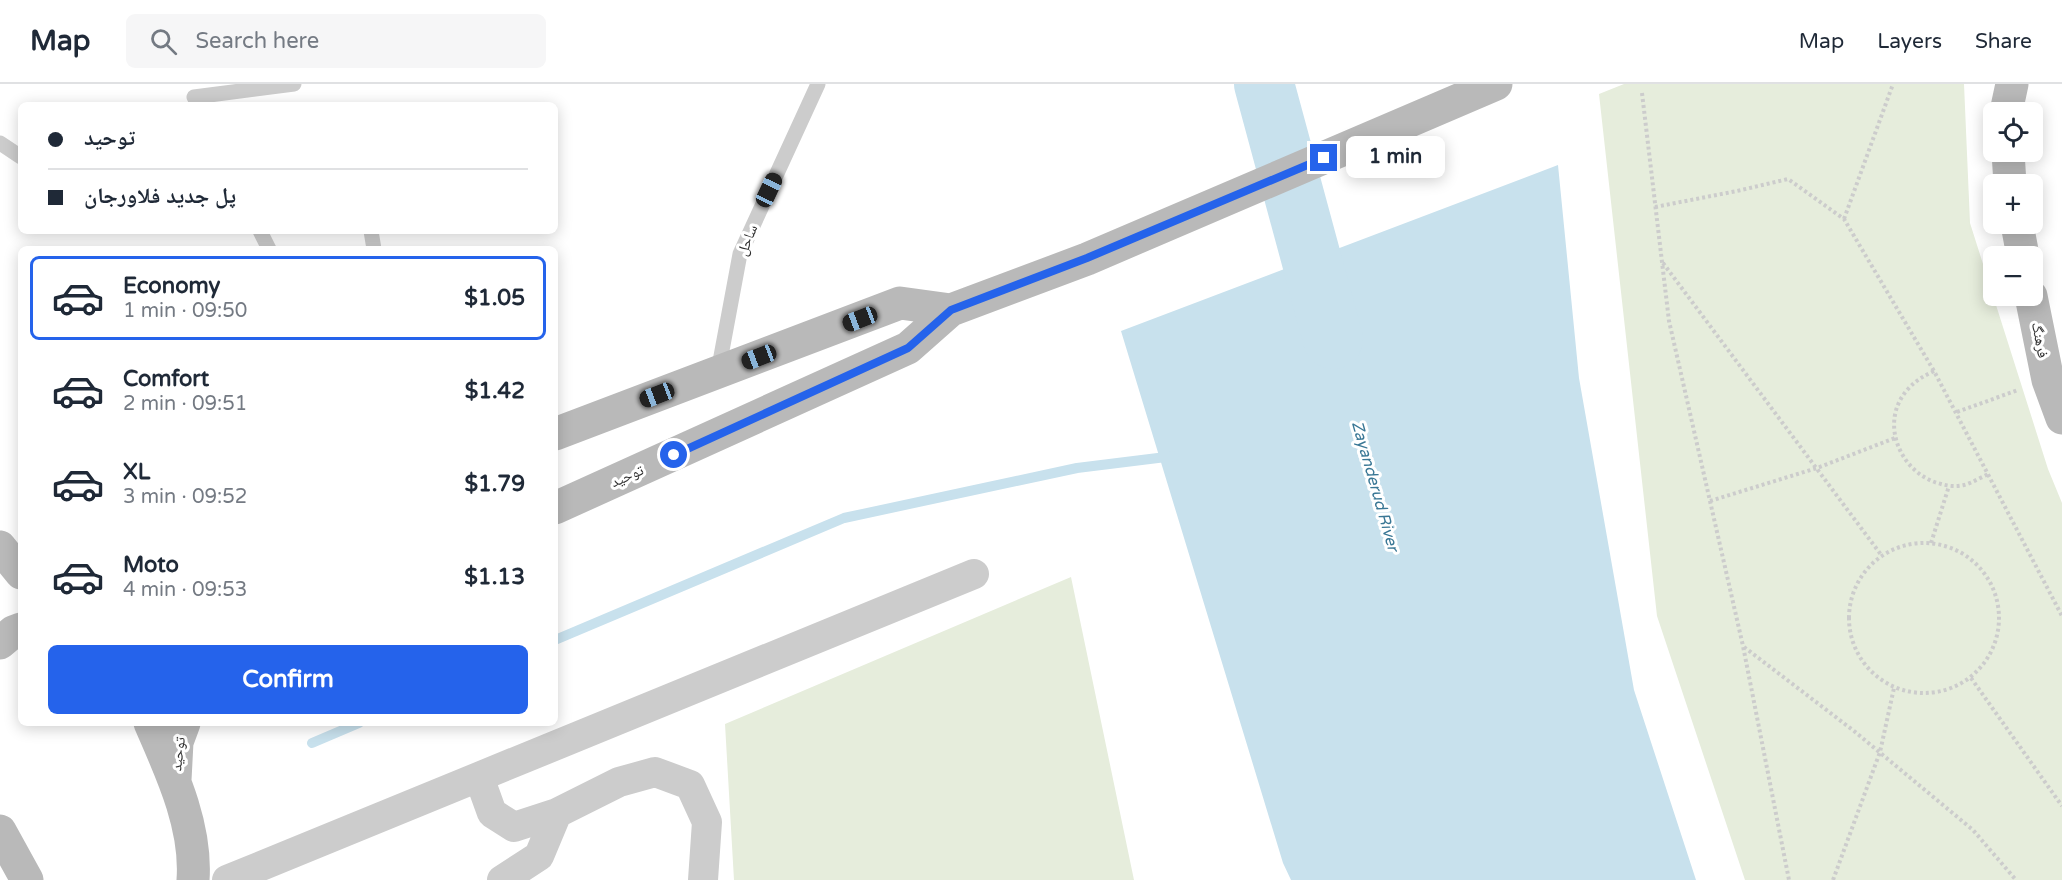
<!DOCTYPE html>
<meta charset="utf-8">
<style>
:root{--surface:#fff;--page:#f6f6f7;--text:#1f2937;--muted:#747a83;--line:#e0e1e3;--accent:#2563eb}
body{margin:0;font-family:"Varela Round","Noto Naskh Arabic",sans-serif;background:var(--page);color:var(--text);height:100vh;display:flex;flex-direction:column;font-size:22px;white-space:nowrap}
*{box-sizing:border-box;margin:0}
p{font-size:20px;color:var(--muted)}
.icon{flex:none;width:33px;height:33px;fill:none;stroke:currentColor;stroke-width:2;stroke-linecap:round;stroke-linejoin:round}
.map{position:relative;flex:1;overflow:hidden}
.side{position:absolute;left:18px;top:162px;width:540px;height:480px;display:flex;flex-direction:column;background:var(--surface);border-radius:9px;box-shadow:0 3px 15px #0003}
.side>*{flex:none}
.top-card{position:absolute;left:18px;top:18px;width:540px;height:132px;border-radius:9px;box-shadow:0 3px 15px #0003;display:grid;align-content:center;height:132px;padding:0 30px;background:var(--surface)}
.buttons{position:absolute;left:1983px;top:18px;display:grid;gap:12px}
.buttons a{display:grid;place-items:center;width:60px;height:60px;border-radius:9px;background:var(--surface);box-shadow:0 3px 15px #0003;font-size:30px}
.end{position:absolute;width:27px;height:27px;margin:-14px;border:8px solid #2563eb;background:#fff;box-shadow:0 0 0 3px #fff}
.from{border-radius:50%}
.bubble{position:absolute;height:42px;border-radius:9px;background:var(--surface);box-shadow:0 3px 15px #0003;font-size:20px;font-weight:800;line-height:42px;text-align:center}
.car{position:absolute;width:18px;height:36px;margin:-18px -9px;border-radius:8px;box-shadow:0 0 4px 2px #0007;background:linear-gradient(#222 24%,#8ab4d8 0 40%,#222 0 76%,#8ab4d8 0 86%,#222 0)}
.top-card b{display:flex;align-items:center;gap:21px;height:57px;font-size:22px}
.top-card b+b{border-top:2px solid var(--line)}
.top-card i{width:15px;height:15px;background:var(--text)}
ul{padding:10px 0 0;list-style:none}
li{display:flex;align-items:center;gap:18px;height:84px;margin:0 12px 9px;padding:0 18px;border:3px solid transparent;border-radius:9px}
li div{flex:1}
li b{display:block;font-size:22px}
li em{font-style:normal;font-weight:800}
li.selected{border-color:var(--accent)}
li>.icon{width:54px;height:54px;stroke-width:1.5}
.primary-button{display:flex;gap:12px;margin-top:auto;padding:12px 30px}
.primary-button a{flex:1;height:69px;border-radius:9px;background:var(--accent);color:#fff;font-size:24px;font-weight:800;line-height:69px;text-align:center}
header{display:flex;align-items:center;gap:36px;box-sizing:border-box;height:84px;padding:0 30px;background:var(--surface);border-bottom:2px solid var(--line)}
header strong{font-size:28px}
nav{display:flex;gap:33px;margin-inline-start:auto;font-size:21px}
.search{width:420px;height:54px;background:var(--page);display:flex;align-items:center;gap:15px;box-sizing:border-box;padding:0 21px;border-radius:9px;color:var(--muted);font-size:22px}
.map>svg:first-child{display:block}
.green{fill:#e6eddc}
.water{fill:#c8e1ed}
.lines{fill:none;stroke-linecap:round;stroke-linejoin:round}
.stream{stroke:#c8e1ed;stroke-width:10}
.river{stroke:#c8e1ed;stroke-width:60}
.path{stroke:#ccc;stroke-width:4;stroke-dasharray:3 3;stroke-linecap:butt}
.lane{stroke:#ccc;stroke-width:15}
.street{stroke:#ccc;stroke-width:30}
.secondary{stroke:#b9b9b9;stroke-width:33}
.route{stroke:#2563eb;stroke-width:8}
.labels{text-anchor:middle;dominant-baseline:central;stroke-width:6;stroke-linejoin:round;paint-order:stroke}
.street-label{font-size:15px;fill:#2f2f2f;stroke:#fff}
.water-label{font-size:16px;font-style:italic;fill:#397795;stroke:#fff}
</style>
<header>
<strong>Map</strong>
<div class="search"><svg class="icon" aria-label="search" viewBox="0 0 24 24"><circle cx="10" cy="10" r="6"/><path d="M15 15l6 6"/></svg>Search here</div>
<nav><a>Map</a><a>Layers</a><a>Share</a></nav>
</header>
<div class="map">
<svg width="2062" height="796" viewBox="0 0 2062 796">
<rect width="100%" height="100%" fill="#fff"/>
<path class="green" d="M1624,0h340l6,139 78,246 14,34v377h-317l-88,-264 -58,-522z
M1071,493l63,303h-400l-9,-156z"/>
<path class="water" d="M1558,81l21,213 55,312 62,190h-405l-8,-17 -162,-532z"/>
<g class="lines">
<path class="stream" d="M555,556l289,-122 233,-50 97,-12
M312,659l47,-20"/>
<path class="river" d="M1264,0l69,255"/>
<path class="path" d="M1642,9l27,228 74,325 46,234
M1655,123l82,-16 51,-12 56,40 90,152 128,245
M1844,135l49,-135
M1663,179l219,293
M1934,287c-10,5 -18,9 -26,18 -30,33 -8,85 33,95 7,2 15,3 23,1 8,-2 17,-8 25,-11
M1957,328l61,-22
M1710,417l107,-33 78,-30
M1931,459l18,-57
M1849 534a75 75 0 1 1 150 0a75 75 0 1 1-150 0Z
M1744,563l110,84 119,99 43,50
M1971,594l91,128
M1833,796l47,-128 14,-64"/>
<path class="lane" d="M198,21l-4,-8 100,-13
M0,59l21,14
M260,147l9,18
M371,147l3,18
M718,288l22,-118 78,-170"/>
<path class="street" d="M479,693l13,36 22,14 43,-14 62,-31 36,-10 35,13 17,37 -4,58
M227,796l747,-306
M502,796l37,-24 18,-43"/>
<path class="secondary" d="M2006,28l6,-28
M2008,68l2,32
M2017,140l6,32
M2031,212l17,84 14,38
M555,350l345,-131 51,7
M555,424l353,-160 43,-38 136,-51 409,-175
M0,463l21,26
M0,559l13,-11 8,-3
M150,639c21,48 47,103 43,157
M175,696l2,-38 7,-19
M0,747l27,49"/>
</g>
<g class="lines">
<path class="route" d="M674,371l234,-107 43,-38 136,-52 237,-100"/>
</g>
<g class="labels">
<g class="street-label">
<text transform="translate(747 156) rotate(-68)">ساحل</text>
<text transform="translate(2040 256) rotate(79)">فرهنگ</text>
<text transform="translate(627 392) rotate(-24)">توحید</text>
<text transform="translate(178 670) rotate(-83)">توحید</text>
</g>
<g class="water-label">
<text transform="translate(1375 402) rotate(74)">Zayanderud River</text>
</g>
</g>
</svg>
<div class="buttons">
<a><svg class="icon" aria-label="locate" viewBox="0 0 24 24"><circle cx="12" cy="12" r="6"/><path d="M12 2v4M12 18v4M2 12h4M18 12h4"/></svg></a>
<a>+</a>
<a>−</a>
</div>
<i class="end from" style="left:674px;top:371px"></i>
<i class="end" style="left:1324px;top:74px"></i>
<div class="bubble" style="left:1346px;top:52px;width:99px">1 min</div>
<i class="car" style="left:769px;top:106px;rotate:25deg"></i>
<i class="car" style="left:860px;top:235px;rotate:249deg"></i>
<i class="car" style="left:759px;top:273px;rotate:249deg"></i>
<i class="car" style="left:657px;top:311px;rotate:249deg"></i>
<div class="top-card">
<b><i class="from"></i>توحید</b>
<b><i></i>پل جدید فلاورجان</b>
</div>
<section class="side">
<ul>
<li class="selected"><svg class="icon" aria-label="car" viewBox="0 0 24 24"><path d="M5 17H2v-5l4-1 3-4h7l3 4 3 1v5h-3M9 17h6M6 11h13"/><circle cx="7" cy="17" r="2"/><circle cx="17" cy="17" r="2"/></svg><div><b>Economy</b><p>1 min · 09:50</p></div><em>$1.05</em></li>
<li><svg class="icon" aria-label="car" viewBox="0 0 24 24"><path d="M5 17H2v-5l4-1 3-4h7l3 4 3 1v5h-3M9 17h6M6 11h13"/><circle cx="7" cy="17" r="2"/><circle cx="17" cy="17" r="2"/></svg><div><b>Comfort</b><p>2 min · 09:51</p></div><em>$1.42</em></li>
<li><svg class="icon" aria-label="car" viewBox="0 0 24 24"><path d="M5 17H2v-5l4-1 3-4h7l3 4 3 1v5h-3M9 17h6M6 11h13"/><circle cx="7" cy="17" r="2"/><circle cx="17" cy="17" r="2"/></svg><div><b>XL</b><p>3 min · 09:52</p></div><em>$1.79</em></li>
<li><svg class="icon" aria-label="car" viewBox="0 0 24 24"><path d="M5 17H2v-5l4-1 3-4h7l3 4 3 1v5h-3M9 17h6M6 11h13"/><circle cx="7" cy="17" r="2"/><circle cx="17" cy="17" r="2"/></svg><div><b>Moto</b><p>4 min · 09:53</p></div><em>$1.13</em></li>
</ul>
<div class="primary-button"><a>Confirm</a></div>
</section>
</div>
